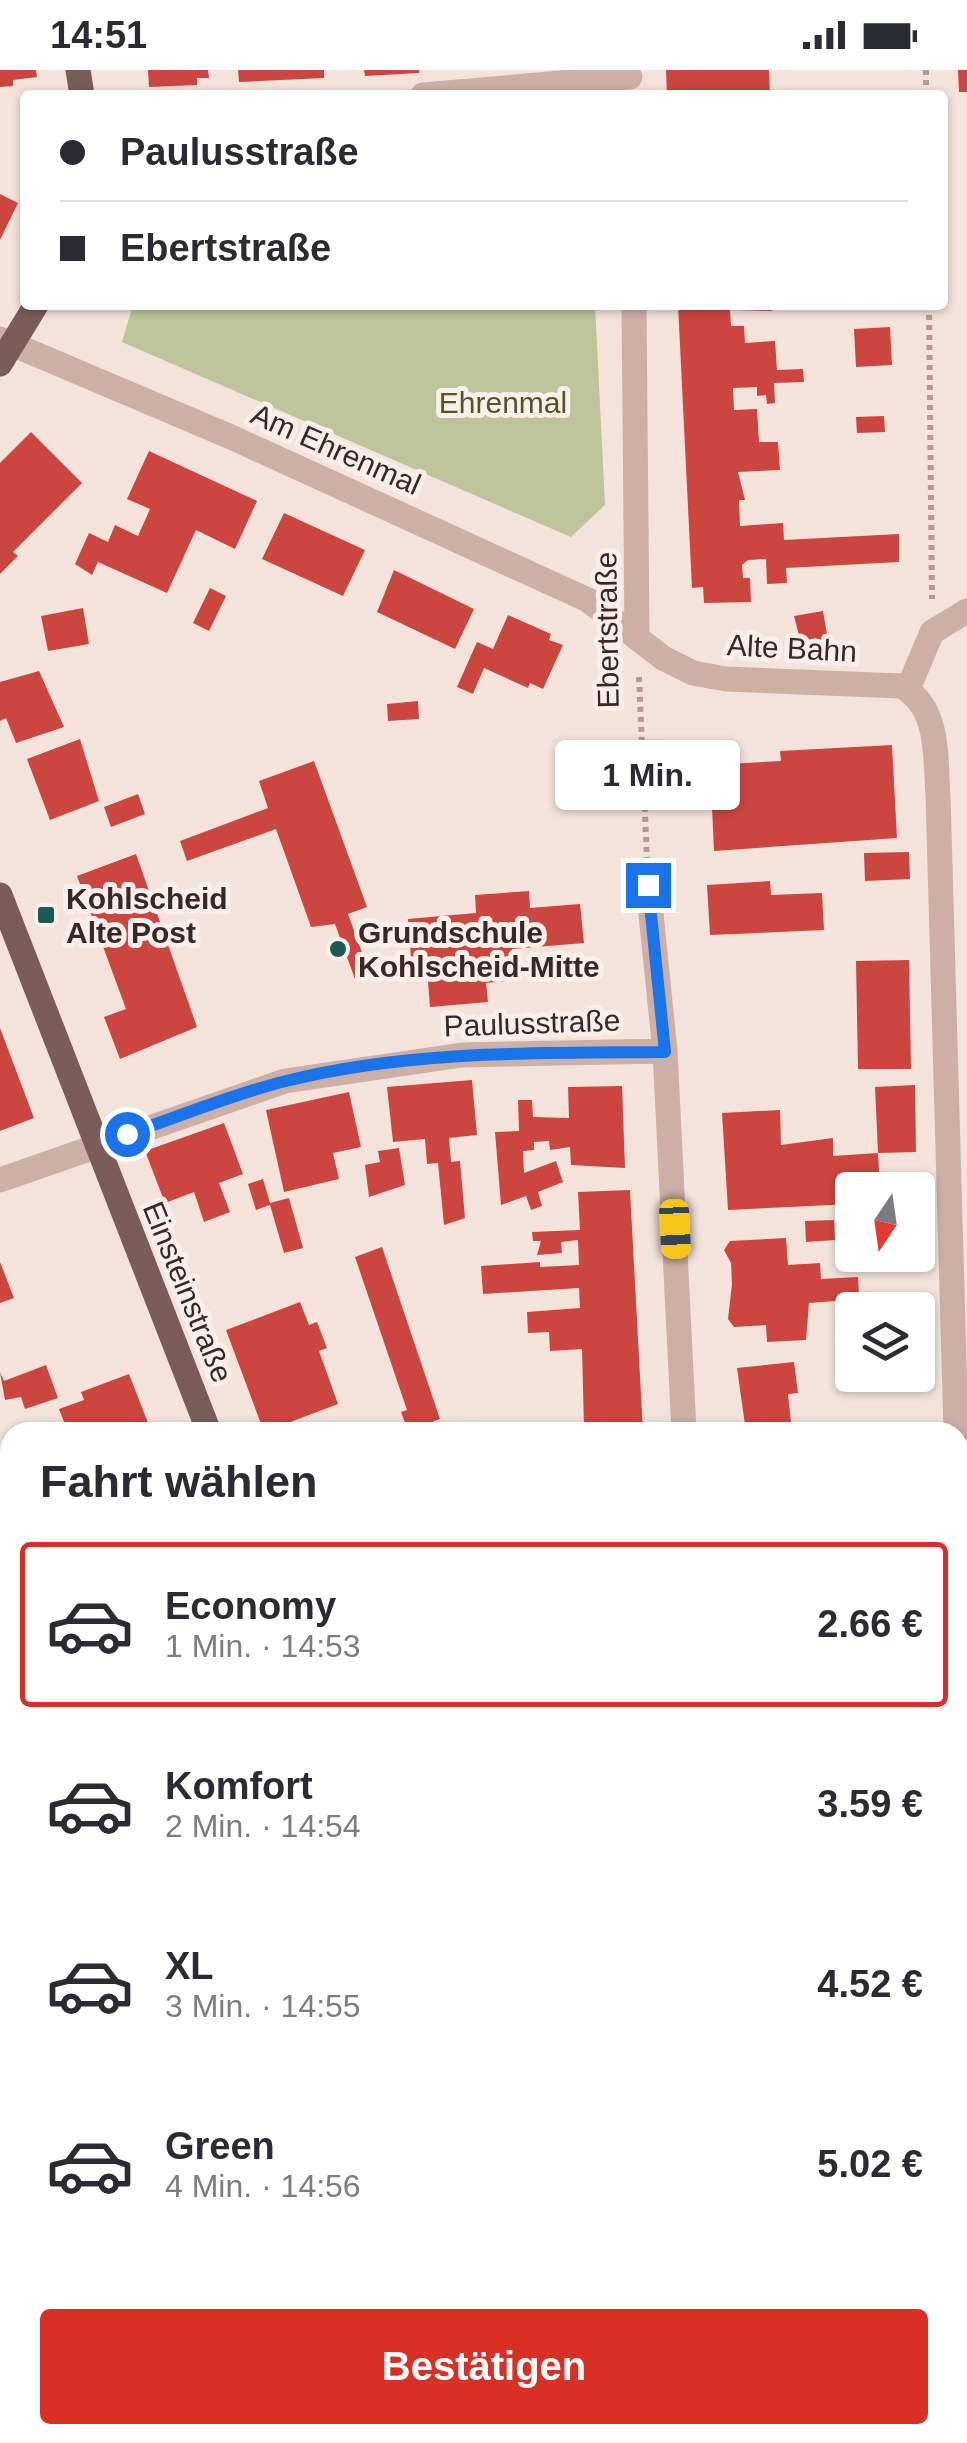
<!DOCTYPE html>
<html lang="de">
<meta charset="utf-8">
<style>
:root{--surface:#fff;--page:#f7f7f7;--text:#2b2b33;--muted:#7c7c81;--line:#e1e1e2;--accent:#d93025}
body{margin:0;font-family:Helvetica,sans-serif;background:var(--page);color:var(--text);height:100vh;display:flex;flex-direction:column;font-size:38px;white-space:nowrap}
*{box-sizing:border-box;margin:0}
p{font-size:32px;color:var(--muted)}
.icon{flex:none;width:55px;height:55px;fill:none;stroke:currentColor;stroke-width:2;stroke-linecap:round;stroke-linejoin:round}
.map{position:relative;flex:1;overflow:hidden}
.side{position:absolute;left:0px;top:1352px;width:968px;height:1022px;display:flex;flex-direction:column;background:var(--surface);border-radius:30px 30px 0 0;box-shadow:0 2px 8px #0004}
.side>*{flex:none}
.top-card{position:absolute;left:20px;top:20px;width:928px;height:220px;border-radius:10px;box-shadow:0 2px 8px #0004;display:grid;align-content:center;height:220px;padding:0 40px;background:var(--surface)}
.needle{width:65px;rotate:193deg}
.buttons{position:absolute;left:835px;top:1102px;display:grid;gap:20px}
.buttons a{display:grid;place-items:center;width:100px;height:100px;border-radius:10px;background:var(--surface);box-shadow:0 2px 8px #0004;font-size:50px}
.end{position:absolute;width:45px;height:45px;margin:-22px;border:12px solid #1a73e8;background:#fff;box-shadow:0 0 0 5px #fff}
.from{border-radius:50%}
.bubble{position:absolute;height:70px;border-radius:10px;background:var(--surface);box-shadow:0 2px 8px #0004;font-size:32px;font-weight:600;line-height:70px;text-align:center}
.car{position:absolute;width:30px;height:60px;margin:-30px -15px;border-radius:12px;box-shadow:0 0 8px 2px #0007;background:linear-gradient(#f5c518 24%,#345 0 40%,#f5c518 0 76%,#345 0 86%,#f5c518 0)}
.top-card b{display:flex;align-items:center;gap:35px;height:95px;font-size:38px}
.top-card b+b{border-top:2px solid var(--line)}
.top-card i{width:25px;height:25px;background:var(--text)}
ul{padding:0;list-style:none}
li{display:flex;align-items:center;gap:30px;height:165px;margin:0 20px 15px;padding:0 20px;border:5px solid transparent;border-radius:10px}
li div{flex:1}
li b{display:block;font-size:38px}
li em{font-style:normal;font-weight:600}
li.current{border-color:var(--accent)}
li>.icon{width:90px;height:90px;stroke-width:1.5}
h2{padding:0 40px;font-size:45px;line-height:120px}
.primary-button{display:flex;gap:20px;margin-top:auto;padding:20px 40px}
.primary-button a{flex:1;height:115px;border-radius:10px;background:var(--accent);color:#fff;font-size:40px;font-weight:600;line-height:115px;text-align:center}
.status{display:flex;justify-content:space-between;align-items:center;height:70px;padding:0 50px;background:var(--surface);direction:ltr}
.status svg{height:28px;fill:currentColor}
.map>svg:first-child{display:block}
.green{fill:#bdc39a}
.building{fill:#cc4640}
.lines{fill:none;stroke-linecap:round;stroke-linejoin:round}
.path{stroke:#b89990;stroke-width:6;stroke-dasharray:5 5;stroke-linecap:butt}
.minor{stroke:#ccb0a6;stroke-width:25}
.major{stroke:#7a5c58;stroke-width:25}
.route{stroke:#1a73e8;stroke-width:12}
.poi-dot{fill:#1b5b53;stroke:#faeee8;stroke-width:4}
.labels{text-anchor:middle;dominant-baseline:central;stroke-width:10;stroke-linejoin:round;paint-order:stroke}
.park-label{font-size:30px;fill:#4f572a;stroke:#faeee8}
.street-label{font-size:30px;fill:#382927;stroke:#faeee8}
.poi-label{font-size:30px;font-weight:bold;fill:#382927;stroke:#faeee8;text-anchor:start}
</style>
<div class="status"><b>14:51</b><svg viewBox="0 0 49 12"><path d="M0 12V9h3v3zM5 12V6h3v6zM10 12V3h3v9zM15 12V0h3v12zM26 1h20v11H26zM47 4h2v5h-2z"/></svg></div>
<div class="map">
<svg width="967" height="2373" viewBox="0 0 967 2373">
<rect width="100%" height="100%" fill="#f3e3db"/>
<path class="green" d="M133,235h462l10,200 -34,32 -449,-195z
M958,2264h9v109h-535l38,-8h488z"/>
<path class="building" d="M0,0h36l1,7 -24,3v6l-13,1z
M148,0h60l1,8h-12v7l-48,2z
M238,0h86v8l-85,4z
M364,0h55v3l-54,3z
M666,0h103l1,25h-103z
M958,0h9v22h-8z
M0,124l18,9 -18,37z
M678,235h94v6l-42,-1 1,16h13l1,17 30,-2 2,29 26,-1 1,13 -30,1 1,20 -8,1 -1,-9 -9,1v-9l-24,1 1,22 23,-1 2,33h19l2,28 -42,2 7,28h-6l1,26 43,-3 1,17 115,-6v28l-113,6 1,15 -20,1 -1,-25 -18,1 -6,5 1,13h7l1,24 -47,1 -1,-16 -11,1z
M890,257l2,38 -36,2 -2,-38z
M884,346l1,16 -28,1 -1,-16z
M31,362l51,51 -69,69 5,4 -18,18v-111z
M149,381l108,50 -22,48 -39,-19 -29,63 -69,-31 -6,13 -17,-11 14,-31 19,9 7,-17 23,11 12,-27 -23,-10z
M284,443l81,37 -22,46 -81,-37z
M394,500l80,39 -19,40 -78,-37z
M210,518l16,8 -17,35 -16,-8z
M83,538l6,36 -41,7 -7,-35z
M823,541l5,29 -26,7 -8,-31z
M508,545l43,19 -2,6 14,5 -20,44 -13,-6 -2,5 -44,-20 -11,26 -16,-7 20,-45 16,7z
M39,601l25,56 -48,16 -10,-25 -6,3v-39z
M418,631l1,18 -31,2 -1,-17z
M80,669l19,62 -49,19 -23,-61z
M892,675l5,93 -183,13 -4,-86 71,-4 -1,-10z
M314,691l53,146 -19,7 23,63 -16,2 -20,-55 -24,3 -35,-98 -89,32 -7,-20 88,-33 -9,-27z
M138,724l7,20 -34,13 -7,-20z
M909,782l1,27 -45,2 -1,-28z
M136,784l61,173 -77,32 -16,-42 22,-8 -49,-133z
M770,811l1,14 51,-2 2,37 -114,5 -3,-50z
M529,821l1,17 50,-4 4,39 -72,6 3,31 -29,3 2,19 -58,5 -4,-51 -15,2 -3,-39 68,-6 -1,-18z
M909,890l2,109h-53l-2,-108z
M0,958l34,90 -34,13z
M472,1010l5,55 -28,3 2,24 9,-1 5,57 -21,7 -6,-62 -11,1 -2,-25 -32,3 -6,-55z
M915,1015l1,67 -38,1 2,37h-28v14l-124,6 -6,-97 58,-3 1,35 52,-7v18l45,-3 -3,-66z
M622,1016l3,82 -54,-3 -1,-18 -20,3 -1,-9 -15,1v8l-11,1 1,22 32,-12 7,21 -25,10 4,14 -11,4 -5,-14 -25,9 -6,-73 24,-1 -1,-31h14l1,17 36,1 -1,-31z
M349,1022l12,55 -28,6 6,26 -55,13 -18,-82z
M224,1053l19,51 -24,9 11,29 -26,10 -10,-30 -29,11 -20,-52z
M399,1078l6,37 -36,12 -4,-32 15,-3 -2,-11z
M263,1109l7,24 19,-5 14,50 -19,5 -14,-48 -14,5 -8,-26z
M630,1120l13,242h-71v-4l12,-1 -2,-78 -32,2 -1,-19 -21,1 -1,-21 53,-4 -1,-20 -96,6 -2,-28 59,-4v5l39,-2 -1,-25 -17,2 1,11 -25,2 4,-14h-8l-1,-9 48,-2 -2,-38z
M834,1150l1,20 -29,2 -1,-21z
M786,1168l2,27 32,-2 1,16 37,-2 1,18h-10v5l-40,3 -3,37 -39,2 -1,-17 -32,2 -6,-8 4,-35 -1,-21 -7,-13 6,-9z
M382,1177l58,172 -32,12 -7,-19 6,-2 -52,-153z
M0,1192l14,36 -14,5z
M300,1232l9,23 8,-3 10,26 -8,3 19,53 -74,28 -38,-102z
M794,1292l4,31 -10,1 4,38h-46l-9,-64z
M46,1295l12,33 -33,11 -4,-12 -16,3 -5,-28 4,9z
M129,1304l21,54 -13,4h-69l-9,-23 25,-9 -3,-8z
M10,1481v59l-4,2 -6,-15v-42z
M10,1994v60l-10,4v-61z"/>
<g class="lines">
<path class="path" d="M926,0v25
M929,235l3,294
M639,607l8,182
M949,2365l1,8"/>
<path class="minor" d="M423,25l207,-18
M634,235l3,329
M0,269l231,98 357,163 75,58 30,15 33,6 175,7c39,21 34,70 37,109l18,637
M908,619l24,-57 35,-21
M648,815l17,166 19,381
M0,1110l285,-99 177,-26 203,-4
M958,1395l9,252
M0,1853l10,26
M0,1956l10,-4
M963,2206l4,-134"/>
<path class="major" d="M78,0l4,25
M0,294l36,-59
M0,825l209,537
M958,1575l9,-4"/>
</g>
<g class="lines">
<path class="route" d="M127,1064c52,-17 105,-40 159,-53 123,-31 253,-28 379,-29l-17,-167"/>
</g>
<g class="poi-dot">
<rect x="36" y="835" width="20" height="20" rx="5"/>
<circle cx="338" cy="879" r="10"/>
</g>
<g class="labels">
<g class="park-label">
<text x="503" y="332">Ehrenmal</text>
</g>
<g class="street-label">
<text transform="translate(336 379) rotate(24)">Am Ehrenmal</text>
<text transform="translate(607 560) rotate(-91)">Ebertstraße</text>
<text transform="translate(792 578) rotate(3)">Alte Bahn</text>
<text transform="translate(532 953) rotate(-2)">Paulusstraße</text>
<text transform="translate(188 1222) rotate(68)">Einsteinstraße</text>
</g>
<g class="poi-label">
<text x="66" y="828">Kohlscheid<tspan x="66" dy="34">Alte Post</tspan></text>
<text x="358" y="862">Grundschule<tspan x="358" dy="34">Kohlscheid-Mitte</tspan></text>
</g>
</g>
</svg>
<div class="buttons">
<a><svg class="needle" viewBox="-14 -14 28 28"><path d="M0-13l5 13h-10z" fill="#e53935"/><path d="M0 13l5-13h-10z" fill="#7c7c81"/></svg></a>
<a><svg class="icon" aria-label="layers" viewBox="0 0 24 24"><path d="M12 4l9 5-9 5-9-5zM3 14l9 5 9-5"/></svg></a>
</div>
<i class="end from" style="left:127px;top:1064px"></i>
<i class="end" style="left:648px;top:815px"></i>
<div class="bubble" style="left:555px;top:670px;width:185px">1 Min.</div>
<i class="car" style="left:675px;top:1159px;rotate:177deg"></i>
<div class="top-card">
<b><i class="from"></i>Paulusstraße</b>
<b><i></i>Ebertstraße</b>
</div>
<section class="side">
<h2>Fahrt wählen</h2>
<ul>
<li class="current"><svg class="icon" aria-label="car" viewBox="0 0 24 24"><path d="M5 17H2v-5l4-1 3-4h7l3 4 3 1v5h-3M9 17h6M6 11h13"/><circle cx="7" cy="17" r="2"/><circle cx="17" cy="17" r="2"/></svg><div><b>Economy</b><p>1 Min. · 14:53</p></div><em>2.66 €</em></li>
<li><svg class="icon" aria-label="car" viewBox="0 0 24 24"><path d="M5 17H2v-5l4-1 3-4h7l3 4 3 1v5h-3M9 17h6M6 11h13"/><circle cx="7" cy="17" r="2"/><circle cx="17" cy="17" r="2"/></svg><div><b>Komfort</b><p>2 Min. · 14:54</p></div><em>3.59 €</em></li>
<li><svg class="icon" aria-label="car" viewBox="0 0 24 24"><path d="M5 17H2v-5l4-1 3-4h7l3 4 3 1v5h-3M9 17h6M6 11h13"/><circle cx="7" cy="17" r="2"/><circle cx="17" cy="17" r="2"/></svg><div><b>XL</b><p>3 Min. · 14:55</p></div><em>4.52 €</em></li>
<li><svg class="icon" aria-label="car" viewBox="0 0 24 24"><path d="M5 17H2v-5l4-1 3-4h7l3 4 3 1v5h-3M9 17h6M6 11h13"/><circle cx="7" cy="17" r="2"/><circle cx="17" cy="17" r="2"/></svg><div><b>Green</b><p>4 Min. · 14:56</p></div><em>5.02 €</em></li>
</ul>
<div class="primary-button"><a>Bestätigen</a></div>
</section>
</div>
